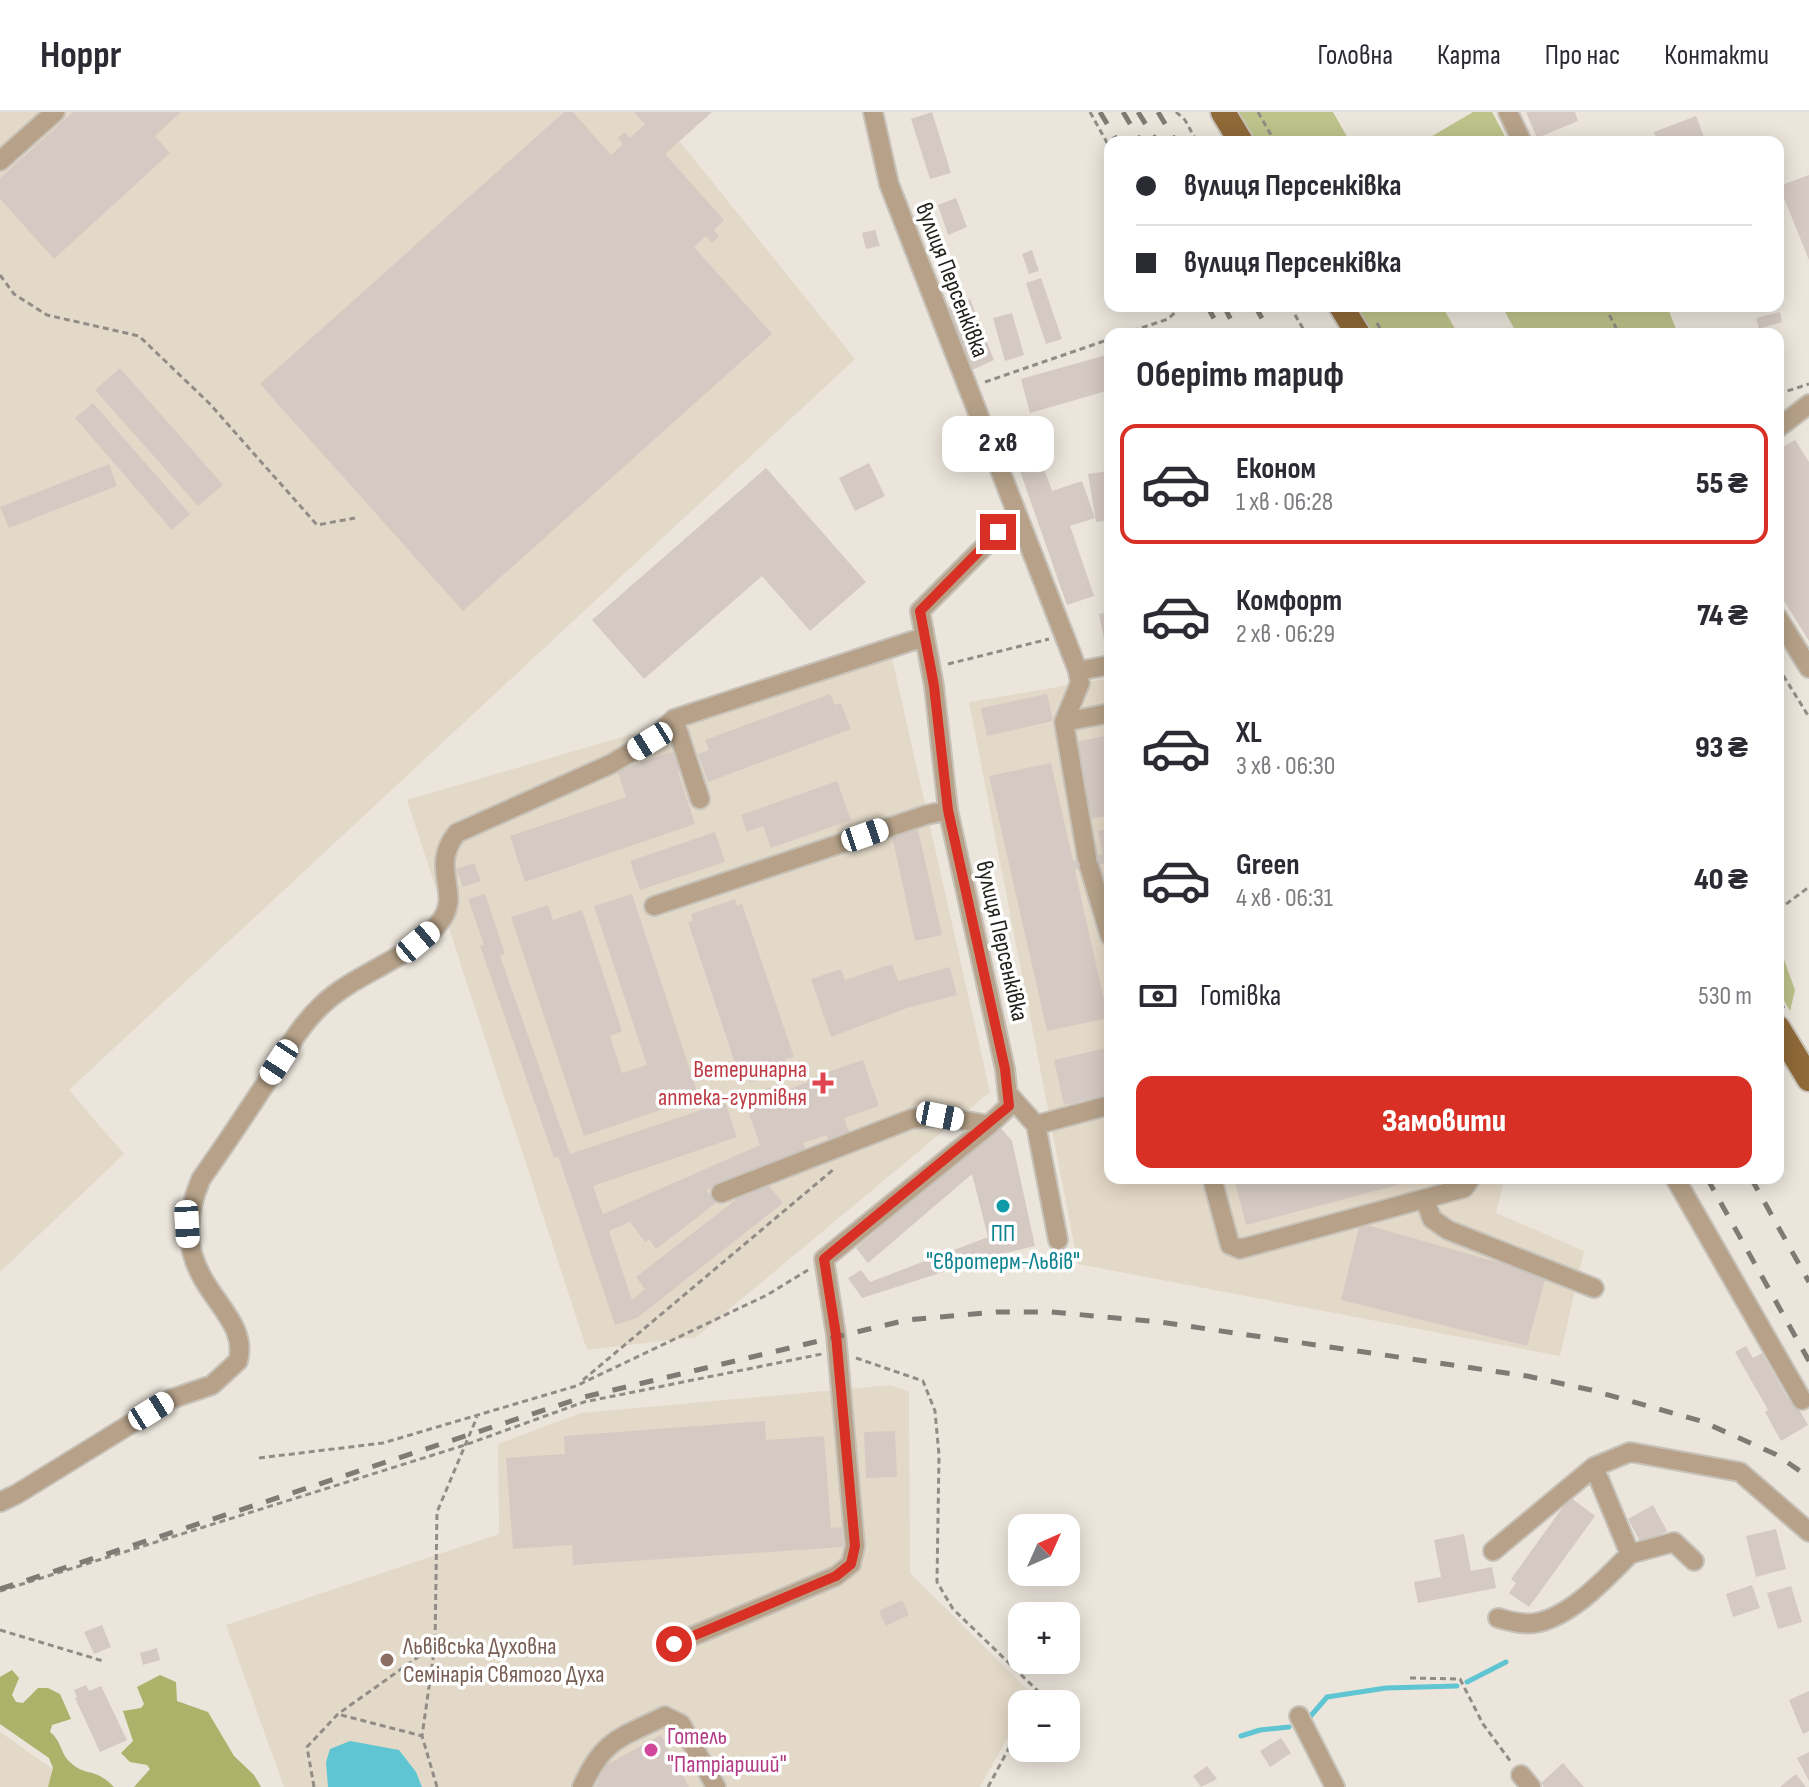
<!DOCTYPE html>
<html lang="uk">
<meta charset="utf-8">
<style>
:root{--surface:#fff;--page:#f7f7f7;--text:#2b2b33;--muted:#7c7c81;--line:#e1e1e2;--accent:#d93025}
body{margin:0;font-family:"Sofia Sans Condensed",sans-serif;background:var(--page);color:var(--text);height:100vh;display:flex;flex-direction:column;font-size:30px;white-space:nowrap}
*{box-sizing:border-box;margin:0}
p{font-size:26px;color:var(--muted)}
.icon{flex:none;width:44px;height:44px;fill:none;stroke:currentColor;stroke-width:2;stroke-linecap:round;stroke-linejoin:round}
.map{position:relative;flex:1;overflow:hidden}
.drawer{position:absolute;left:1104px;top:216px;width:680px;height:856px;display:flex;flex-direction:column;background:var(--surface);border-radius:16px;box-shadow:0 4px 20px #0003}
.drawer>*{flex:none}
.hud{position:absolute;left:1104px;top:24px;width:680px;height:176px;border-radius:16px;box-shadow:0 4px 20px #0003;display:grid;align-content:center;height:176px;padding:0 32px;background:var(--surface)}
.needle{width:52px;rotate:45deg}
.controls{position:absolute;left:1008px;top:1402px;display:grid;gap:16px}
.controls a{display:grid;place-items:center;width:72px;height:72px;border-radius:16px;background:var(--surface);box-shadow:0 4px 20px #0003;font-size:40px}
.end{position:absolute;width:36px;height:36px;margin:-18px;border:10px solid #d93025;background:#fff;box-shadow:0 0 0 4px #fff}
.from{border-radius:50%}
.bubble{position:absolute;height:56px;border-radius:16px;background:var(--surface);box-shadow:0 4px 20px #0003;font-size:26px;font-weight:800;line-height:56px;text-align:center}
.car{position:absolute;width:24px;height:48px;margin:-24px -12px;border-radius:10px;box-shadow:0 0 6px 2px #0007;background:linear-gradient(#fff 24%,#345 0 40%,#fff 0 76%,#345 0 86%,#fff 0)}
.hud b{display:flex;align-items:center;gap:28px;height:76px;font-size:30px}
.hud b+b{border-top:2px solid var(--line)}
.hud i{width:20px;height:20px;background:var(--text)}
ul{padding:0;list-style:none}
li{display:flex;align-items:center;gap:24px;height:120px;margin:0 16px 12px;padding:0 16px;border:4px solid transparent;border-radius:16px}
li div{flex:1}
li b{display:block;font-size:30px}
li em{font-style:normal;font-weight:800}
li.active{border-color:var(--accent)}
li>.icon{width:72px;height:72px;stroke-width:1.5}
h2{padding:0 32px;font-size:36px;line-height:96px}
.pay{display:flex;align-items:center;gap:20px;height:88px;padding:0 32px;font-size:30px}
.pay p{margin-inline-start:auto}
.cta{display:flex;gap:16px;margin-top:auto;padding:16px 32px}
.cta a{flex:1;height:92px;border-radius:16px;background:var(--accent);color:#fff;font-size:32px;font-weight:800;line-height:92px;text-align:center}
header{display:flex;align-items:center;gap:48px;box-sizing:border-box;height:112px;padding:0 40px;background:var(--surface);border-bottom:2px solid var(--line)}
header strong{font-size:38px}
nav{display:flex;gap:44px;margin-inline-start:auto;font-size:28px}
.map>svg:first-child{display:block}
.built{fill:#e3d9c8}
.green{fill:#bdc38b}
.forest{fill:#acb26a}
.water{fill:#60c5d3}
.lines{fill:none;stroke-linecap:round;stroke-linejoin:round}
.stream{stroke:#60c5d3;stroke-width:5}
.building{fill:#d5cac3}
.minor-casing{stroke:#c7c2b9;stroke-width:22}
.major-casing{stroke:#c7c2b9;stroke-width:28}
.path{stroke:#918d86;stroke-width:3;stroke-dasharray:6 4;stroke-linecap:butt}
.minor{stroke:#b7a289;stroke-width:18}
.major{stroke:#8f6938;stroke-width:24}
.rail{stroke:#7f7b74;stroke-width:5;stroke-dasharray:14 14;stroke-linecap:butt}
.route{stroke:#d93025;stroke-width:10}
.health-dot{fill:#e0444e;stroke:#fff;stroke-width:3}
.culture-dot{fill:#0f9aa8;stroke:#fff;stroke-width:3}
.education-dot{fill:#8d6e63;stroke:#fff;stroke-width:3}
.hotel-dot{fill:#d1479c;stroke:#fff;stroke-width:3}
.labels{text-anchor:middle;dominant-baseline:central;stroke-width:7;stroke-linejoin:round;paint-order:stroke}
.street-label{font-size:24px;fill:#23211d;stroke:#fff}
.health-label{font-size:24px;fill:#be3a42;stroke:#fff;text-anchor:end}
.culture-label{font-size:24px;fill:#0d838f;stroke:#fff}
.education-label{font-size:24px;fill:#785e54;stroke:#fff;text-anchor:start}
.hotel-label{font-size:24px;fill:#b23c85;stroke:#fff;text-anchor:start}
</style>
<header>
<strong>Hoppr</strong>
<nav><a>Головна</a><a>Карта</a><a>Про нас</a><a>Контакти</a></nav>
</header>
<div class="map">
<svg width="1809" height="1675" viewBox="0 0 1809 1675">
<rect width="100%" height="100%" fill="#ebe5db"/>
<path class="built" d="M0,0h656l199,247 -786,731 55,64 -124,118z
M892,546l98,434 -294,245 -109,13 -180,-550z
M1110,566v500h395l-9,35 88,38 -24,105 -482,-92 -109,-562z
M891,1273l18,7 1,181 122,121 -5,10h-5v8l-42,75h-696l-58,-162 273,-91 -1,-90 83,-31z
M0,1620l78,55h-78z"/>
<path class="green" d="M1234,0h99l17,30h-97z
M1473,0h19l16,30h-86z
M1354,194h88l16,28h-86z
M1502,194h165l11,28h-161z
M1778,831l17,47 -5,21 -12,-21z"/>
<path class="forest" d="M12,1558l7,8 -7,17 4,7 7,1 15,-15h10l12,6 11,25 -19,6 -2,7c12,9 10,22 21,31 15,14 24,4 43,24h-66l5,-19 -4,-10 -49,-34v-47z
M160,1563l16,7 1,19 31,11 26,44 20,19 7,12h-127l16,-18 -3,-4 -17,-3 -9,-9 12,-12 -10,-30 18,-3 3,-4 -7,-17z"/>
<path class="water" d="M350,1629l49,9 17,22 6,15h-94l-2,-25 4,-13z"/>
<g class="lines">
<path class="stream" d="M1467,1570l39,-20
M1309,1606l18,-21 59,-9 71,-2
M1241,1624l19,-6 29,-3"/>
</g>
<path class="building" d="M73,0h108l-26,24 15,17 -116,106 -54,-60v-21z
M564,0h9l38,43 12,-11 -5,-6 7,-6 5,6 15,-14 -11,-12h78l-47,42 59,66 -10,10 5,6 -7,7 -6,-7 -12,11 78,87 -309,277 -203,-227z
M932,0l19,61 -21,6 -19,-60z
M1526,0h49l3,9 -41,17z
M1696,4l10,26h-48l-4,-10z
M1809,63v85l-30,-74z
M956,86l11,29 -19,8 -10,-30z
M875,118l5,16 -14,3 -4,-16z
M1032,138l7,21 -10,3 -7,-20z
M1041,166l21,61 -16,5 -20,-61z
M970,187l24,61 -22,10 -26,-62z
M1780,200l2,10 -23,7 -3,-11z
M1012,201l12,42 -19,6 -12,-43z
M1110,242v36l-80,23 -9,-34z
M120,256l103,117 -25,21 -103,-116z
M93,291l97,111 -18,16 -97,-112z
M1029,315l23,64 30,-10 13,37 -25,8 24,70 -27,9 -60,-171z
M1795,328l14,22v179l-31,-50v-141z
M869,351l16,33 -30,15 -16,-33z
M109,352l8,22 -108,42 -9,-21z
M766,356l100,114 -56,49 -48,-55 -118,103 -52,-59z
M1110,359v49l-14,2 -8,-48z
M1110,500v37l-4,1 -7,-36z
M830,582l5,11 6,-2 10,26 -143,53 -10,-28 11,-4 -4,-10z
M1047,582l6,27 -66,15 -6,-28z
M1110,623v80l-18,4 -17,-77z
M675,639l7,20 -4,1 17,52 -170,58 -15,-46 116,-39 -9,-27z
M1051,651l22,98 30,-7 -5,-23 12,-3v52l-5,-17 -30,7 33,148 -61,13 -58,-255z
M837,669l14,39 -80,28 -8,-22 -16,6 -6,-17z
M918,718l24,105 -27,6 -23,-105z
M715,720l10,30 -85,28 -10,-29z
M474,751l7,18 -18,6 -7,-18z
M485,782l20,60 -5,2 70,198 155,-52 12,35 -144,49 10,28 157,-69 -17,-48 37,-13 3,7 25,-9 -1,-3 56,-19 16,46 -35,12 6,16 -21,7 -2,-6 -24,8 3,7 -100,40 10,13 -60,46 -7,-10 -4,3 -15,-20 -21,9 23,69 13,-11 -9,-12 116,-90 3,4 11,-9 17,21 -146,115 -22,7 -57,-169 -4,2 -74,-212 4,-1 -16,-46z
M632,782l67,203 -115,39 -73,-219 37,-12 5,15 29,-10 40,121 -12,5 12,37 25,-8 -53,-159z
M735,787l2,7 5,-2 52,153 -9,2 4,11 -39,13 -2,-7 -8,2 -52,-156 5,-1 -2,-7z
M892,852l6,17 52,-14 7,28 -50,13 -76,29 -20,-58 30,-10 4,11z
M1110,935v48l-46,10 -10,-45z
M999,1014l13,15 23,105 -42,10 -131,42 -14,-20 13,-8 9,12 118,-45 -16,-63 -104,89 -12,-15z
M1234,1066h162l2,7 -152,40z
M1360,1111l186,53 -19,70 -186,-46z
M1746,1234l7,12 9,-5 26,46 4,-2 16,28 -27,16 -16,-29 3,-2 -33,-58z
M765,1309l1,19 58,-4 7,92 11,-1 1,20 -270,18 -1,-20 -59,4 -7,-91 59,-4 -1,-18z
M895,1319l2,46 -31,1 -2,-46z
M1570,1385l25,19 -66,91 -20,-14 7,-10 -5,-4z
M1653,1393l14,26 -25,14 -14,-26z
M1776,1417l10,40 -30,8 -10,-41z
M1464,1422l7,37 21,-4 4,21 -78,15 -4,-21 27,-5 -7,-37z
M1752,1473l8,23 -27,9 -7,-23z
M1791,1474l11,36 -24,7 -11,-36z
M902,1488l7,15 -23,11 -7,-15z
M102,1513l9,22 -17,7 -10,-22z
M157,1536l3,12 -17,5 -3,-12z
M86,1573l3,6 12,-5 26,54 -27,12 -25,-54 2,-1 -3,-7z
M1809,1579v40l-6,3 -14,-34z
M661,1623l28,52h-94l9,-21z
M1281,1626l10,15 -21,14 -10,-16z
M1809,1640v29l-12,-23z
M1563,1651l21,24h-40l-3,-4z
M1207,1654l10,13 -16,8 -8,-11z
M1796,1662l10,13h-26z"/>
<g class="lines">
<defs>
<path id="minor" d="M873,0l16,72 189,487 2,12 -16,39 23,136
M1508,0l14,30
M0,49l55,-49
M1778,316l31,-24
M1778,506l31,50
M1078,559l32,-6
M1064,610l46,-9
M700,687l-26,-80 250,-82
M1089,754l21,70
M654,794l272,-91 22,-5
M1010,984l26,29 74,-20
M1036,1013l22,115
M1212,1066l18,67 10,4 224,-61 7,-10
M1675,1066l127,222
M721,1081l190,-74 29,-3 49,9
M1425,1087l7,20 16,11 146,58
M0,1390l17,-8 154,-95 41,-14 26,-24c15,-56 -81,-78 -37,-182 22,-31 44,-64 65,-96 17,-27 33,-57 57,-79 35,-33 90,-45 119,-85 19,-27 -13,-52 15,-86l154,-69 39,-23 24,-22
M1493,1439l101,-84 36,-15 110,20 69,60
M1630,1442l44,-12 20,19
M1498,1506c12,3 24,7 37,5 36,-6 71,-45 95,-69l-36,-87
M674,1532l162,-68 15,-12 4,-18 -19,-211 -12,-76 165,-134 20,-19 -4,-37 -57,-259 -14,-124 -14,-75 97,-97
M1299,1604l36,71
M1521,1663l10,12
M582,1675c21,-48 38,-49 83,-71l16,8 35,63"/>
<path id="major" d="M1223,0l18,30
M1341,194l17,28
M1778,916l31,51"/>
</defs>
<use href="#minor" class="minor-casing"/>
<use href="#major" class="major-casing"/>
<path class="path" d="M1090,0l20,36
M1176,0l9,8 12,22
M1258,0l17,30
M0,163l14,19 33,21 92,21 71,68 107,121 38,-7
M1290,194l16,28
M1605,194l14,28
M1377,211l6,11
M1123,222l45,-15 14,-13
M985,270l125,-43
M1778,282l31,-10
M948,552l101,-25
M1778,555l31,50
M1778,798l31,-23
M1778,886l6,10
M856,1246l67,23 12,30 4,44 -2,127 16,27 87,84 -6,11
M583,1268l251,-211
M259,1346l124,-15 193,-57 191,-91 41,-25
M0,1479l465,-146 119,-43 238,-48
M0,1518l103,31
M1410,1566l50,1 23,45 28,38
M341,1603l81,21
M314,1675l-7,-40 31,-33 97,-69
M437,1675l-15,-51 13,-91 2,-133 40,-95
M988,1675l34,-63"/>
<use href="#minor" class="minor"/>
<use href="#major" class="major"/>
<path class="rail" d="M1100,0l18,30
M1123,0l18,30
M1138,0l19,30
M1158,0l18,30
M1207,194l16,28
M1224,194l14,28
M1255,194l16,28
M1707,1066l102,183
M1751,1066l58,104
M0,1477l584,-192 323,-77 89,-8h55l109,10 367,54 64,14 110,31 74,33 34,23"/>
</g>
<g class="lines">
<path class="route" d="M674,1532l162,-68 15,-12 4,-18 -19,-211 -12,-76 185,-153 -4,-37 -57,-259 -14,-124 -14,-75 78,-79"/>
</g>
<path class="health-dot" d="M819 959h8v8h8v8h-8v8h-8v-8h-8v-8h8z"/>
<circle class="culture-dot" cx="1003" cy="1094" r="8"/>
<circle class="education-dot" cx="387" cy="1548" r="8"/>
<circle class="hotel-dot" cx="651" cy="1638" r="8"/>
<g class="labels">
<g class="street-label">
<text transform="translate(952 168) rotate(69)">вулиця Персенківка</text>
<text transform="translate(1002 829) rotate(77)">вулиця Персенківка</text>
</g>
<g class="health-label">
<text x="807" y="957">Ветеринарна<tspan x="807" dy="28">аптека-гуртівня</tspan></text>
</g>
<g class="culture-label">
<text x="1003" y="1121">ПП<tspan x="1003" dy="28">"Євротерм-Львів"</tspan></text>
</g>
<g class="education-label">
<text x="403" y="1534">Львівська Духовна<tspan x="403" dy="28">Семінарія Святого Духа</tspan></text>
</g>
<g class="hotel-label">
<text x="667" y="1624">Готель<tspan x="667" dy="28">"Патріарший"</tspan></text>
</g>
</g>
</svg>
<div class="controls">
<a><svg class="needle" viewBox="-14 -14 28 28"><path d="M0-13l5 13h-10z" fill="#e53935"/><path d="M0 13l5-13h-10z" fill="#7c7c81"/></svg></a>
<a>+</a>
<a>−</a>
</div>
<i class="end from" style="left:674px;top:1532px"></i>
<i class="end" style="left:998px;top:420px"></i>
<div class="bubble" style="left:942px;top:304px;width:112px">2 хв</div>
<i class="car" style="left:650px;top:629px;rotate:238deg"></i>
<i class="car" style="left:865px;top:723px;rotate:71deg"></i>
<i class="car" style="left:418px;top:830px;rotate:50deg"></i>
<i class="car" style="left:279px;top:950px;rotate:213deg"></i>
<i class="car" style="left:940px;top:1004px;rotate:101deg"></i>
<i class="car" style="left:187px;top:1112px;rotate:177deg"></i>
<i class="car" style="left:151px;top:1299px;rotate:58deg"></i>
<div class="hud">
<b><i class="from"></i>вулиця Персенківка</b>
<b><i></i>вулиця Персенківка</b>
</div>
<section class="drawer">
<h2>Оберіть тариф</h2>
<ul>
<li class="active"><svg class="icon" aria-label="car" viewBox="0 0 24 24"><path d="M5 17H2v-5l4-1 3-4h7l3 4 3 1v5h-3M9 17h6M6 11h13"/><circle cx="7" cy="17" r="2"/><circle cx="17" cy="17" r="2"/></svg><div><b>Економ</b><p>1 хв · 06:28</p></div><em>55 ₴</em></li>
<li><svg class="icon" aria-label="car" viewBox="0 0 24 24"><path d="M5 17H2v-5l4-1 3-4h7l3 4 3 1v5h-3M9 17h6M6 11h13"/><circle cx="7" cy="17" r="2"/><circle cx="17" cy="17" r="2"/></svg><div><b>Комфорт</b><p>2 хв · 06:29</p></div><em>74 ₴</em></li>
<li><svg class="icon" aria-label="car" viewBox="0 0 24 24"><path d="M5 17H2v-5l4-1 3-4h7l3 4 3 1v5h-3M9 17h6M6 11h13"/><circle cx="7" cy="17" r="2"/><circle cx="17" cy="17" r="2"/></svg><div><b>XL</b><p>3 хв · 06:30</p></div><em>93 ₴</em></li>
<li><svg class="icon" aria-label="car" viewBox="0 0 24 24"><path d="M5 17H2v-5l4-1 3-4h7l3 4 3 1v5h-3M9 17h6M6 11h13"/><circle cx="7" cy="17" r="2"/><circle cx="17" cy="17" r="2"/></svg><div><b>Green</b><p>4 хв · 06:31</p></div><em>40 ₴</em></li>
</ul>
<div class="pay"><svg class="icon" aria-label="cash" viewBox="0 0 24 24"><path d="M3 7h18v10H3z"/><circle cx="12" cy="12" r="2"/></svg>Готівка<p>530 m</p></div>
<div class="cta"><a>Замовити</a></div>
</section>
</div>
